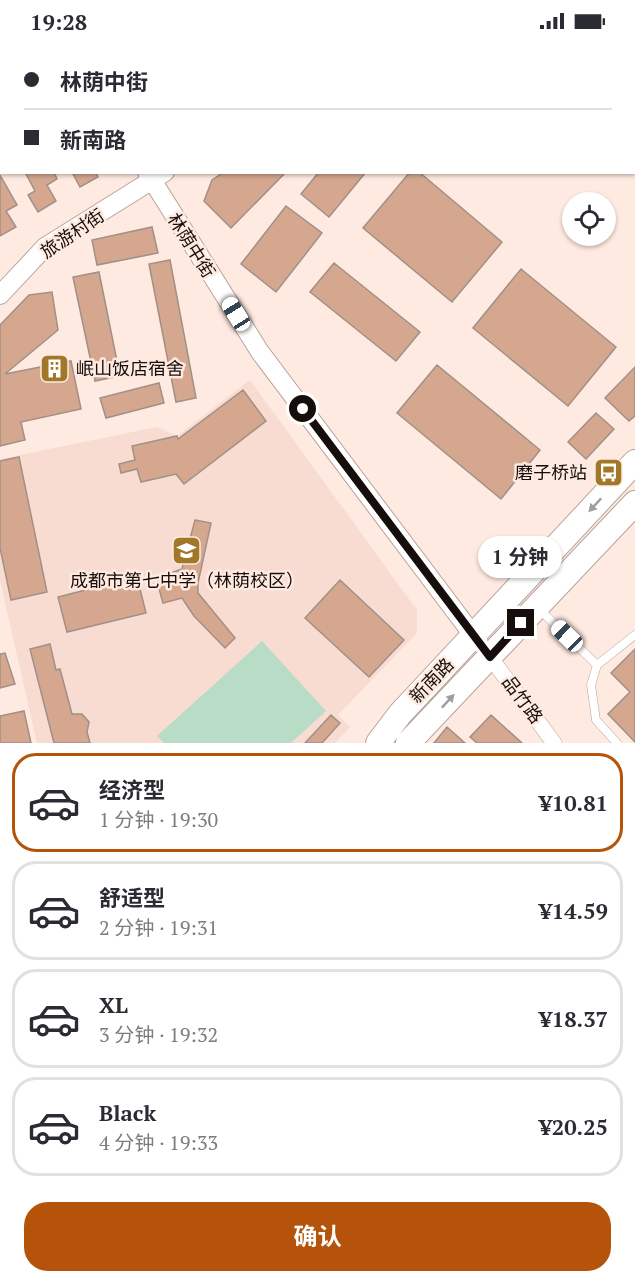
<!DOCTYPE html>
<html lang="zh">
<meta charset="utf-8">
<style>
:root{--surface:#fff;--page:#f7f7f7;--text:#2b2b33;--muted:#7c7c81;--line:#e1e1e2;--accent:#b45309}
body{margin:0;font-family:"PT Serif","Noto Sans SC",serif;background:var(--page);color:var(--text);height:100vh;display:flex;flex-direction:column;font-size:22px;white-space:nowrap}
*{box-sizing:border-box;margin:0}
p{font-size:20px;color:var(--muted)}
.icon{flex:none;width:33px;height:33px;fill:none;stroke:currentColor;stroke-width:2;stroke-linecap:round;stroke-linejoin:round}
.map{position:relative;height:701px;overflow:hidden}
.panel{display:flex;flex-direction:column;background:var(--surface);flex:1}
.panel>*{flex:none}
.guide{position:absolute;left:0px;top:0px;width:636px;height:132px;box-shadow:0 2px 4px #0004;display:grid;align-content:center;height:132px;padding:0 24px;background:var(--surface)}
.controls{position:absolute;left:562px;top:150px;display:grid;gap:12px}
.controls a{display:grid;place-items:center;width:54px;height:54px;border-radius:50%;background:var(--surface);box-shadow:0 2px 4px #0004;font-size:30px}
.end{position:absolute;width:27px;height:27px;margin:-14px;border:8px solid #150e0b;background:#fff;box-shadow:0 0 0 3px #fff}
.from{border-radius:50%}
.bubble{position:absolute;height:42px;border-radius:21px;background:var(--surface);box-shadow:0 2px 4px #0004;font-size:20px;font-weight:700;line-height:42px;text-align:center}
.car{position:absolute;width:18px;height:36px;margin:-18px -9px;border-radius:8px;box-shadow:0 0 4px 2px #0007;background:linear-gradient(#fff 24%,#345 0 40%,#fff 0 76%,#345 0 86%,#fff 0)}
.guide b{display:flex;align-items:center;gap:21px;height:57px;font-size:22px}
.guide b+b{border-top:2px solid var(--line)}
.guide i{width:15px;height:15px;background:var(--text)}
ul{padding:10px 0 0;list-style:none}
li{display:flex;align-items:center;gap:18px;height:99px;margin:0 12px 9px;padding:0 12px;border:3px solid var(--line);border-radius:24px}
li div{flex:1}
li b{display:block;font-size:22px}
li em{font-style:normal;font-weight:700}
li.selected{border-color:var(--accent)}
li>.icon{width:54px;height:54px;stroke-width:1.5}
.button{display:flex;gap:12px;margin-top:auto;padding:12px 24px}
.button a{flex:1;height:69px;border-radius:24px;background:var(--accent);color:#fff;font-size:24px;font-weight:700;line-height:69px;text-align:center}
.status{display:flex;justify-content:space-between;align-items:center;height:42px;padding:0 30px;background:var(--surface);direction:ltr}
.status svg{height:16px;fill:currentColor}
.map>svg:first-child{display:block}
.built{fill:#f9dcd1}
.green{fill:#b8dcc6}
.building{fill:#d5a78f;stroke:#a19087;stroke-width:1.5}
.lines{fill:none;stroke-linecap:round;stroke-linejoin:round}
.service-casing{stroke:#b7a39c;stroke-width:9}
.minor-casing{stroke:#b7a39c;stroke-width:16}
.tertiary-casing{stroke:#b7a39c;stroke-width:20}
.primary-casing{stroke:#b7a39c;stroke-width:26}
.service{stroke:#fff;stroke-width:8}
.minor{stroke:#fff;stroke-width:15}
.tertiary{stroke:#fff;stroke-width:18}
.primary{stroke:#fff;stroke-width:24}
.oneway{fill:#a19f9d}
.route{stroke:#150e0b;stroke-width:8}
.labels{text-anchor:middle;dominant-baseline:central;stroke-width:5;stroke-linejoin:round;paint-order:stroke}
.street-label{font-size:18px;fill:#150e0b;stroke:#feeae1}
.poi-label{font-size:18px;fill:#150e0b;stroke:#feeae1;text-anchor:start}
</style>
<div class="status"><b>19:28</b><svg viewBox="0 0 49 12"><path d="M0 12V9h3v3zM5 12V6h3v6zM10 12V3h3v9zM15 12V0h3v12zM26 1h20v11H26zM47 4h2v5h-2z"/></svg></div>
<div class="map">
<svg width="635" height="701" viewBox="0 0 635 701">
<rect width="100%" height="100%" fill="#feeae1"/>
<path class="built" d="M104,0h218l-2,2z
M250,338l167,230v23l-79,82 12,12 -15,16h-298l-37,-162v-122l157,-32 20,9z"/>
<path class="green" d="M262,599l64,70 -35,32h-127l-7,-7z"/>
<path class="building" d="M487,0h47l-1,2z
M25,130h29l3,7 -10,6 9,16 -18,11 -10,-17 7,-4z
M72,130h24l2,5 -18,10z
M224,130h62l-55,56 -27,-27 8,-21z
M319,130h47l-37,45 -28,-23z
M410,130h9l83,70 -50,60 -89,-74z
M0,133l17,30 -11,6 10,16 -16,9z
M286,164l36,27 -46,59 -35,-28z
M152,185l6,26 -61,12 -5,-25z
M170,218l26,138 -20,4 -27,-138z
M334,221l86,69 -24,29 -86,-69z
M521,227l95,78 -48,59 -95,-78z
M99,230l21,104 -25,5 -22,-104z
M52,250l6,38 -53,44 66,-13 10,48 -60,13 4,18 -25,6v-121l29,-30z
M437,323l103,85 -39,49 -104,-86z
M635,325v49l-6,5 -24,-23z
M159,341l5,20 -58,15 -6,-20z
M243,348l23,31 -82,63 -8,-10 -35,8 -4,-13 -16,4 -2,-9 16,-4 -3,-14 45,-10 1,3z
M596,371l18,16 -28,30 -18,-17z
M19,415l28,135 -36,8 -11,-52v-87z
M195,478l16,3 -13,60v10l37,45 -10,10 -31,-32 -12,-18 -19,5 -7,-25 26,-9z
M137,535l9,36 -79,19 -9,-35z
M340,538l64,60 -35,37 -64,-59z
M50,602l6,26 4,-1 12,45h10l7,8 -2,10 3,11h-36l-24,-94z
M635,607v93l-27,-28 22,-22 -19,-19z
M5,611l10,31 -15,4v-34z
M24,669l7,32h-31v-27z
M331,673l9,8 -18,20h-17z
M491,673l31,28h-45l-7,-6z
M447,685l18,16h-31z"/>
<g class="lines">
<defs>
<path id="service" d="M214,0l1,2
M539,567l58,56 -6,20 5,35 21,23
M597,623l38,-30"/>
<path id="minor" d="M490,615l64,86"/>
<path id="tertiary" d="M75,0l1,2
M367,2l3,-2
M147,130l113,180 219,291
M0,253l45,-48 120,-75"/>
<path id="primary" d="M378,701l22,-29 235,-252
M408,701l227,-240"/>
</defs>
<use href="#service" class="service-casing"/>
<use href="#minor" class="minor-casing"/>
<use href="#tertiary" class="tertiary-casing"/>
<use href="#primary" class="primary-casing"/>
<use href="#service" class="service"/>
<use href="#minor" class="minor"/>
<use href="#tertiary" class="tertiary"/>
<use href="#primary" class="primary"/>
</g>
<defs><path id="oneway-solid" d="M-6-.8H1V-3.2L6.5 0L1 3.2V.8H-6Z" transform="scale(1.5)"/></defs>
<g class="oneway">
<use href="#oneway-solid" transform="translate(595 463) rotate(133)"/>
<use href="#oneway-solid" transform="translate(448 659) rotate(-47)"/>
</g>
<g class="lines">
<path class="route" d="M303,367l187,248 31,-34"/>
</g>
<defs>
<symbol id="building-square" viewBox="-11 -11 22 22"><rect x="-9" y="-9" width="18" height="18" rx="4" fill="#a17827" stroke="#feeae1"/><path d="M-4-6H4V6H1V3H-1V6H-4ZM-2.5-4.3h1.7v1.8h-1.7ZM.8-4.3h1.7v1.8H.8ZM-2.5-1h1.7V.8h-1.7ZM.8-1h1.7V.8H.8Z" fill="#fff"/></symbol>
<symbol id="bus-square" viewBox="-11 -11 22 22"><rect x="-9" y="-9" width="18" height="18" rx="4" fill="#a17827" stroke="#feeae1"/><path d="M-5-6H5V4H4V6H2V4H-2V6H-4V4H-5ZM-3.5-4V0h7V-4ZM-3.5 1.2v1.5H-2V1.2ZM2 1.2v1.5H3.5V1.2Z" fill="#fff"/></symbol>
<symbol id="school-square" viewBox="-11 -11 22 22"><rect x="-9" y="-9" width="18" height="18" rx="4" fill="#a17827" stroke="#feeae1"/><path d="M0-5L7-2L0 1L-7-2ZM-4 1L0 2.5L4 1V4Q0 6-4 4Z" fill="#fff"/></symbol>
</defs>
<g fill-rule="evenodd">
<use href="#building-square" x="38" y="310" width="33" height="33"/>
<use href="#bus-square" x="592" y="414" width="33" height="33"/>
<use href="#school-square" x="170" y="492" width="33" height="33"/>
</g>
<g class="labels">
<g class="street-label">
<text transform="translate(72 191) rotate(-34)">旅游村街</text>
<text transform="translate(192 203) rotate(58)">林荫中街</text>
<text transform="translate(431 638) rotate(-46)">新南路</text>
<text transform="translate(523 657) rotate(53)">品竹路</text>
</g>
<g class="poi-label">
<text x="76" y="326">岷山饭店宿舍</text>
<text x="587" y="430" text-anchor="end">磨子桥站</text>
<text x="187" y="538" text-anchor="middle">成都市第七中学（林荫校区）</text>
</g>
</g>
</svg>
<div class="controls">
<a><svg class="icon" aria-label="locate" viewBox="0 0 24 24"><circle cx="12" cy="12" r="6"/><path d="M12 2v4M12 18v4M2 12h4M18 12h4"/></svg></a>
</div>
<i class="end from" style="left:303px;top:367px"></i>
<i class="end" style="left:521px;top:581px"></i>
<div class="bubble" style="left:478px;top:494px;width:84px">1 分钟</div>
<i class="car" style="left:236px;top:272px;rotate:328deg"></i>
<i class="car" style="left:567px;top:594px;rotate:314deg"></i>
<div class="guide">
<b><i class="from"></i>林荫中街</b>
<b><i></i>新南路</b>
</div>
</div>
<section class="panel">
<ul>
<li class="selected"><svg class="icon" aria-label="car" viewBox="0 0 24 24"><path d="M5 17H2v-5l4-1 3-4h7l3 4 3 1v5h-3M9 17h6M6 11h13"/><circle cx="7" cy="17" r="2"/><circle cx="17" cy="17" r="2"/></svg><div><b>经济型</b><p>1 分钟 · 19:30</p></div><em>¥10.81</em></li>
<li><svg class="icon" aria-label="car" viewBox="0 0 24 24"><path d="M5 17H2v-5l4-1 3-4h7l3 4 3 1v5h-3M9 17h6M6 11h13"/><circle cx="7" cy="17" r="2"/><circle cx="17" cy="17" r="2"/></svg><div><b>舒适型</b><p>2 分钟 · 19:31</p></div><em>¥14.59</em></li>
<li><svg class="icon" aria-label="car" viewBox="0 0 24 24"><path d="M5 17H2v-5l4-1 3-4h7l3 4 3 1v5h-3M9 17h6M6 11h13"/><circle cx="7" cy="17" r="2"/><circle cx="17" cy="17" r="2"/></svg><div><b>XL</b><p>3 分钟 · 19:32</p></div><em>¥18.37</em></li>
<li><svg class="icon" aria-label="car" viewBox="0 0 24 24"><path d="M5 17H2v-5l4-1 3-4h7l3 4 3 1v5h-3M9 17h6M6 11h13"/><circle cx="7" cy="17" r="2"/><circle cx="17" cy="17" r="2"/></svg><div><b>Black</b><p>4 分钟 · 19:33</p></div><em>¥20.25</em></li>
</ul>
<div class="button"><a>确认</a></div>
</section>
